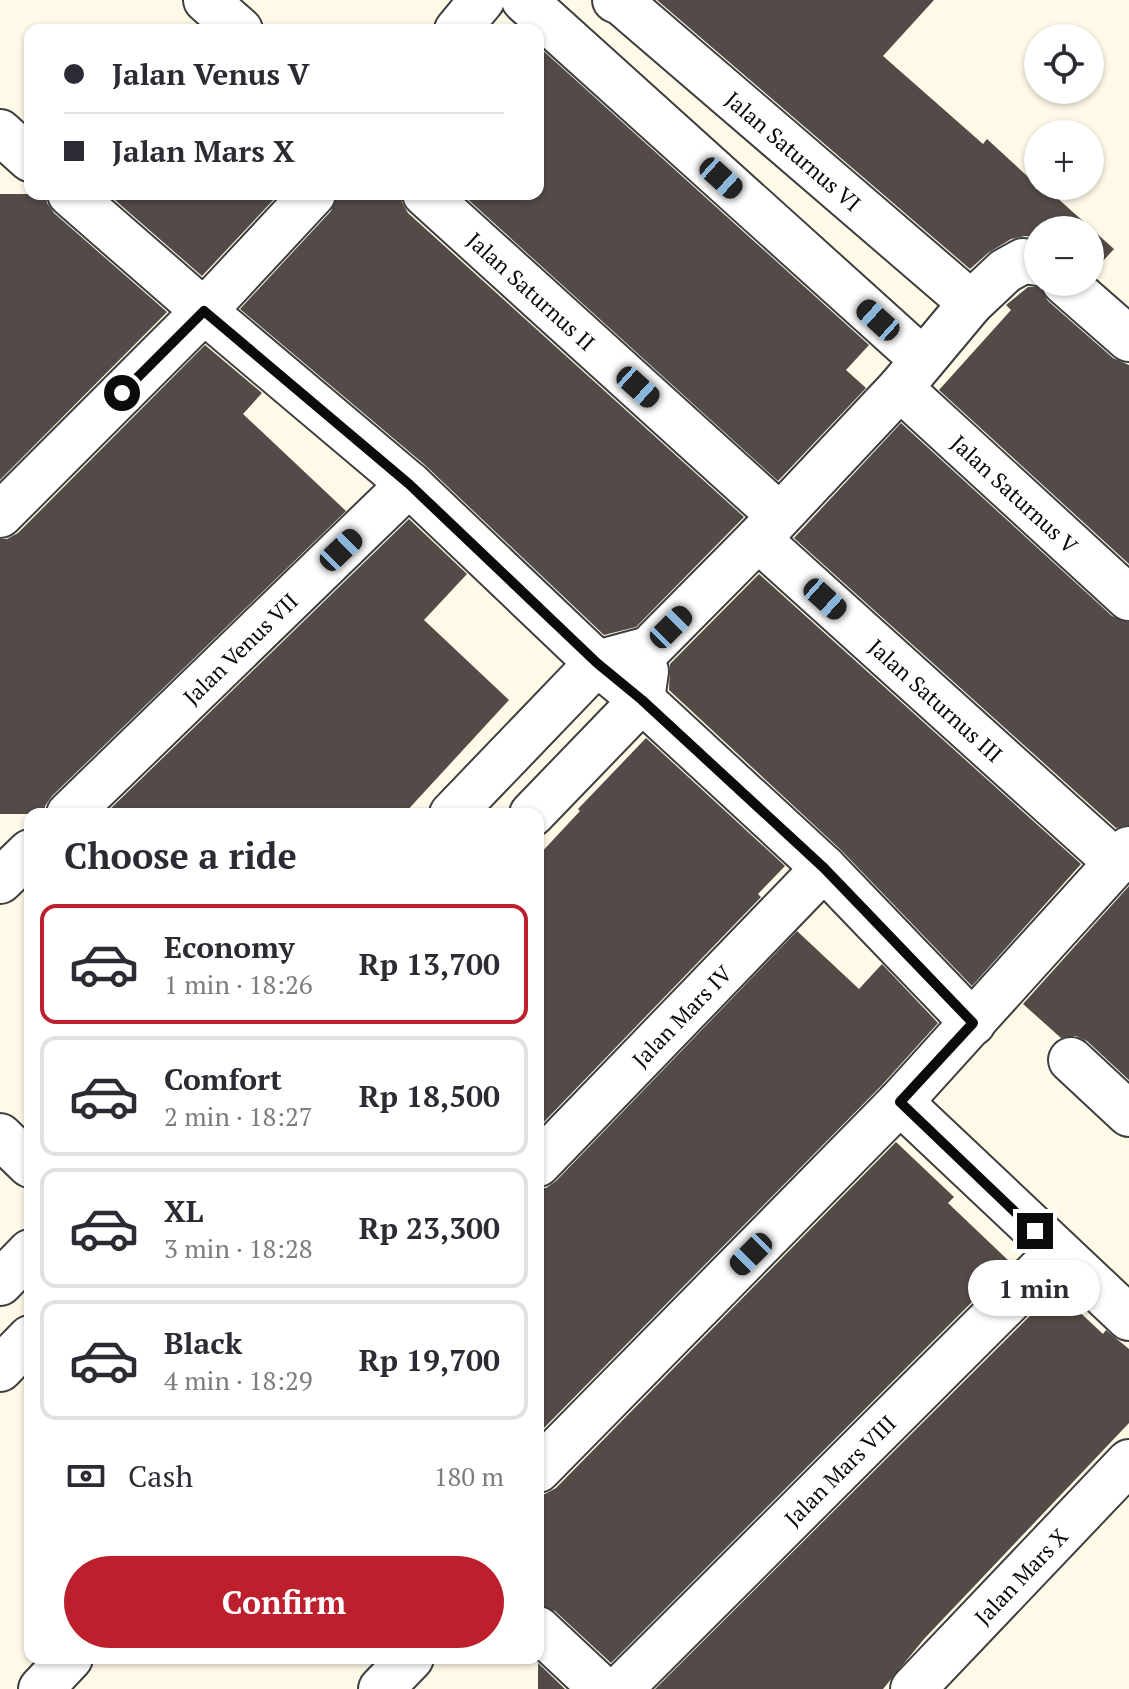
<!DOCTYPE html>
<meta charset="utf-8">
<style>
:root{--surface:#fff;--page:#f7f7f7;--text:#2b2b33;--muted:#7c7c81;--line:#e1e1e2;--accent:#be1f2d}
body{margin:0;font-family:"PT Serif",serif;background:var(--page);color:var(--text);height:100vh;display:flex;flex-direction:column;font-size:30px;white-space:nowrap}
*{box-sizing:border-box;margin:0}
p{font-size:26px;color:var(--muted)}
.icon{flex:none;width:44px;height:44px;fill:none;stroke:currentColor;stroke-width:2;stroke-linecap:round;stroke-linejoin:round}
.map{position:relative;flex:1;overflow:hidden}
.details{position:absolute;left:24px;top:808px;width:520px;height:856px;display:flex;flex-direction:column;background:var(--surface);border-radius:16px;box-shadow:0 2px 6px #0004}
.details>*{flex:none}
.hud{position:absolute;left:24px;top:24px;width:520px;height:176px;border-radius:16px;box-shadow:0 2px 6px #0004;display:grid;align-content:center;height:176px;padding:0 40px;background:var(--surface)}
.fabs{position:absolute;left:1024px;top:24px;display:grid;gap:16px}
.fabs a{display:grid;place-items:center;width:80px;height:80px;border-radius:50%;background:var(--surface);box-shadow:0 2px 6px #0004;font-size:40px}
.end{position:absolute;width:36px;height:36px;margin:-18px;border:10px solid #0b0b0b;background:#fff;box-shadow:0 0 0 4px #fff}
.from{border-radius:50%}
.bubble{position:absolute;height:56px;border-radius:28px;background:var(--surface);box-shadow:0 2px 6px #0004;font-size:26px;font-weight:700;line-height:56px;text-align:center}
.car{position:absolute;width:24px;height:48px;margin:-24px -12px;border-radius:10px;box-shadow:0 0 6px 2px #0007;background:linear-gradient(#222 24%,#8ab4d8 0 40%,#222 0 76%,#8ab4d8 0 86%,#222 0)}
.hud b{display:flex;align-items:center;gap:28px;height:76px;font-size:30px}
.hud b+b{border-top:2px solid var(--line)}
.hud i{width:20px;height:20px;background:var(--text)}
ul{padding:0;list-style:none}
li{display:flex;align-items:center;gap:24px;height:120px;margin:0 16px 12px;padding:0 24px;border:4px solid var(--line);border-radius:16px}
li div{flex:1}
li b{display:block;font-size:30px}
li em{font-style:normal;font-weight:700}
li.current{border-color:var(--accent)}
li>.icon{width:72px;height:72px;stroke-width:1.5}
h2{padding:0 40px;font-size:36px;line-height:96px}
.pay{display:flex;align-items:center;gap:20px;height:88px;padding:0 40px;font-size:30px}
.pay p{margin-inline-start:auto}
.primary-button{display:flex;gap:16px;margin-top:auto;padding:16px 40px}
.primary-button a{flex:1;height:92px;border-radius:48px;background:var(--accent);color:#fff;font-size:32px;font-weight:700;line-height:92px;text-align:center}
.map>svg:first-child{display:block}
.building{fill:#534b47}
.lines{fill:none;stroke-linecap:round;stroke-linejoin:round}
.minor-casing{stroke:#3e3e3e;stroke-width:48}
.minor{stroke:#fff;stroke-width:44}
.route{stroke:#0b0b0b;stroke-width:10}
.labels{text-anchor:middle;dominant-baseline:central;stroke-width:8;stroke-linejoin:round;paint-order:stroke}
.street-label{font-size:22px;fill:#0b0b0b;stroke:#fff}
</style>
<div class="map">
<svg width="1129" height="1689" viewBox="0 0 1129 1689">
<rect width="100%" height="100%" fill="#fffae8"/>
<path class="building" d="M657,0h277l-51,56 100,88 4,-5 51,47 5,3 2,-2 69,62 -22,24 -2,-1v-42h-52v8l-13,-2 -14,3 -23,14 -18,16z
M538,46l331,299 -23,25 20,18 -88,93 -316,-287h76z
M0,194h46l1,9 7,10 113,99 -167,168z
M108,194h171l-77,82z
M337,194h64l1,8 6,11 336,304 -108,110 -32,8 -179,-170 -185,-156 91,-98z
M1028,287h12l8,14 65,57 16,7v199l-190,-174 72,-80 -5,-5z
M205,345l57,48 -19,21 103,97 -294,285 -7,10v8h-45v-275h7l11,-6z
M901,423l211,193 17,6v203l-13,3 -322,-290z
M409,519l58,55 -43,46 85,80 -105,114h-299z
M759,574l322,290 -109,122 -131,-136 -172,-160 1,-26z
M646,738l139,128 -27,28 3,3 -223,231v-272l42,-45 -2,-2z
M1129,886v194l-42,-39 -11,-5 -15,2 -38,-34z
M797,931l62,58 23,-25 56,59 -56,62 -344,349v-246h8l10,-7z
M896,1142l58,55 -6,6 63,60 -400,400 -56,-52 -17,-6v-111h7l11,-6z
M1056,1290l47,44 3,-4 23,19v74l-205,216 -41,50h-228z
M538,1663l27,26h-27z"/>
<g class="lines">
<defs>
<g id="minor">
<path d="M206,0l34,30"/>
<path d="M524,0l399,360"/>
<path id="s1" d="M615,0l7,3 349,300"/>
<path d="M457,30l25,-30"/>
<path d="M0,132l30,27"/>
<path d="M70,194l134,117 205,173 188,179 45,37 182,168 149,155"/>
<path id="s2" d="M425,194l354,321"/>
<path d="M1064,282l65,57"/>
<path id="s3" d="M900,388l229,210"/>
<path d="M0,515l204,-204 109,-117"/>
<path id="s4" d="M758,539l358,323"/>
<path d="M597,663l52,-14 109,-110 142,-151 71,-85 34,-32 18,-10 15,2"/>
<path id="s5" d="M69,814l340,-330"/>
<path d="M452,814l145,-151"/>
<path d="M532,814l110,-114 4,-29"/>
<path d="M0,881l30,-29"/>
<path d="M1071,1060l58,54"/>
<path d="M900,1102l229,216"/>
<path d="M0,1136l30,29"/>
<path id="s6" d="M538,1164l286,-296"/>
<path d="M0,1283l30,-31"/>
<path d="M0,1369l30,-31"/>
<path d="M538,1470l362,-368 229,-253"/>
<path d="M538,1629l64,60"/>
<path d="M41,1689l29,-31"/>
<path d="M381,1689l30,-31"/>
<path id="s7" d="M620,1689l438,-437"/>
<path id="s8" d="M913,1689l216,-227"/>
</g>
</defs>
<use href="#minor" class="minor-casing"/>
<use href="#minor" class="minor"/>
</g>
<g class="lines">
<path class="route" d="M122,393l82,-82 205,173 188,179 45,37 182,168 149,155 -73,79 135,129"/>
</g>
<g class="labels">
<g class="street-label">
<text stroke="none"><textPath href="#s1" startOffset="234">Jalan Saturnus VI</textPath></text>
<text stroke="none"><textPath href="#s2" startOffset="144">Jalan Saturnus II</textPath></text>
<text stroke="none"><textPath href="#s3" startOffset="156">Jalan Saturnus V</textPath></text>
<text stroke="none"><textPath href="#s5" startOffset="238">Jalan Venus VII</textPath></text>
<text stroke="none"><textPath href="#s4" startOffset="240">Jalan Saturnus III</textPath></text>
<text stroke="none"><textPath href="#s6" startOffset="206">Jalan Mars IV</textPath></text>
<text stroke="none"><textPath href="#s7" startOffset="310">Jalan Mars VIII</textPath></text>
<text stroke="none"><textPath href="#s8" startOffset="156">Jalan Mars X</textPath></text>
</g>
</g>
</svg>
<div class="fabs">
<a><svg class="icon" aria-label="locate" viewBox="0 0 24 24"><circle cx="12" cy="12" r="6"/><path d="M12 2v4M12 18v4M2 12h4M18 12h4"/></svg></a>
<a>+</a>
<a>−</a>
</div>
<i class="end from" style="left:122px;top:393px"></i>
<i class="end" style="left:1035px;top:1231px"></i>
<div class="bubble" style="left:968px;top:1260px;width:132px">1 min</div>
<i class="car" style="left:721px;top:178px;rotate:132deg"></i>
<i class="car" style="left:878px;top:320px;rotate:312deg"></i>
<i class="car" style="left:638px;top:387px;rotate:132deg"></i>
<i class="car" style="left:341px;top:550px;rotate:46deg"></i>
<i class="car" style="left:825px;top:599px;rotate:132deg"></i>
<i class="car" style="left:671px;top:627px;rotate:45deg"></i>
<i class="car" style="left:751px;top:1254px;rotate:225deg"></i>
<div class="hud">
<b><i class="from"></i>Jalan Venus V</b>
<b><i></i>Jalan Mars X</b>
</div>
<section class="details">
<h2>Choose a ride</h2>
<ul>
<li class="current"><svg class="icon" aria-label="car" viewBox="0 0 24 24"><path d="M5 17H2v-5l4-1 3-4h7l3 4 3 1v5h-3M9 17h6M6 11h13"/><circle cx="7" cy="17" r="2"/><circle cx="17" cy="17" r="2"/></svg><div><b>Economy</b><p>1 min · 18:26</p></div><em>Rp 13,700</em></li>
<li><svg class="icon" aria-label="car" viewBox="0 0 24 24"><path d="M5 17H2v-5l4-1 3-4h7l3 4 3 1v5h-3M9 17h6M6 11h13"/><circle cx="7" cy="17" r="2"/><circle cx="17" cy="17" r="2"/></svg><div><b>Comfort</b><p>2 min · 18:27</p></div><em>Rp 18,500</em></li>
<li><svg class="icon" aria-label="car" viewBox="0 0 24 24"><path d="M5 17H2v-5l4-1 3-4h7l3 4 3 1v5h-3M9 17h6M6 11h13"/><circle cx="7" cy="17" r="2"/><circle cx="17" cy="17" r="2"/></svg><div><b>XL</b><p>3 min · 18:28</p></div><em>Rp 23,300</em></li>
<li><svg class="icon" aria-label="car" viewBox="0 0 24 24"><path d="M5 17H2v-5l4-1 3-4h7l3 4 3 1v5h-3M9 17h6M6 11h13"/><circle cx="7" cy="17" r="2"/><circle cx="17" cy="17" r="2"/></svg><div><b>Black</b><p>4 min · 18:29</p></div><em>Rp 19,700</em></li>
</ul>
<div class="pay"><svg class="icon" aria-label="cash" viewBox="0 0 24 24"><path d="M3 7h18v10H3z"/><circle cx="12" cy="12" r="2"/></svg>Cash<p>180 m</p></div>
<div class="primary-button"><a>Confirm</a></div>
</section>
</div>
